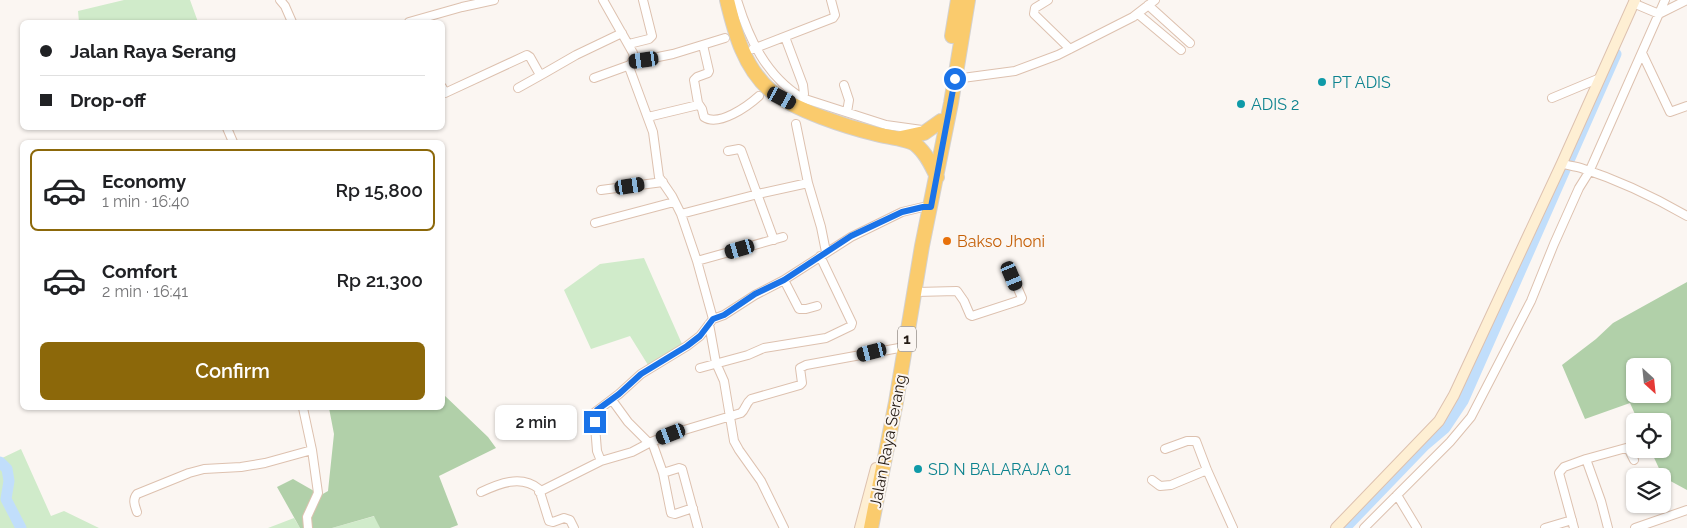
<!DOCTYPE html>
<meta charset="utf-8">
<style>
:root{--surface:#fff;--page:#f2f2f2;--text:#202124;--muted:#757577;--line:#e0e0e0;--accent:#8c680a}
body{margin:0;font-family:Raleway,sans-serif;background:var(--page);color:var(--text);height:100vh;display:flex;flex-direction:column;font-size:19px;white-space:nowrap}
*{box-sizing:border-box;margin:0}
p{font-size:16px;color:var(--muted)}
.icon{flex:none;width:28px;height:28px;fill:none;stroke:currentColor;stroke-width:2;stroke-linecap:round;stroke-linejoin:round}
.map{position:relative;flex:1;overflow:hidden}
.drawer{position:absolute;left:20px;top:140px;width:425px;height:270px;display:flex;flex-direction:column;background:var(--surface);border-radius:8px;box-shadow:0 1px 4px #0004}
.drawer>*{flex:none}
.top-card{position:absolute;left:20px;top:20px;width:425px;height:110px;border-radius:8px;box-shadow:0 1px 4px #0004;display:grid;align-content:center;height:110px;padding:0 20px;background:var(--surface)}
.needle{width:32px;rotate:153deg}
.fabs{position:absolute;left:1626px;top:358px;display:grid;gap:10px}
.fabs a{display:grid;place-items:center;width:45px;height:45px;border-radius:8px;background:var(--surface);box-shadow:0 1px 4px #0004;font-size:25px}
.end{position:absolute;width:22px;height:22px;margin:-11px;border:6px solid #1a73e8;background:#fff;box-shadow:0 0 0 2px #fff}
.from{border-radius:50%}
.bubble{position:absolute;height:35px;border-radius:8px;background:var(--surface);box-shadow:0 1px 4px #0004;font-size:16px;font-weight:600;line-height:35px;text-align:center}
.car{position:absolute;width:15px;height:30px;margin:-15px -8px;border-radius:6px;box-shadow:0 0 4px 1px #0007;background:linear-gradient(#222 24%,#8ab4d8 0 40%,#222 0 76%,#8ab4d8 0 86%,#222 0)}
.top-card b{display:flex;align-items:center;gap:18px;height:48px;font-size:19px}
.top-card b+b{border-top:1px solid var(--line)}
.top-card i{width:12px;height:12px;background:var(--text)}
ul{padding:9px 0 0;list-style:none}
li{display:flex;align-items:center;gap:15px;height:82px;margin:0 10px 8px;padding:0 10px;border:2px solid transparent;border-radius:8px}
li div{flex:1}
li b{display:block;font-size:19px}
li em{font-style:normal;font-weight:600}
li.active{border-color:var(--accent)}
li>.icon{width:45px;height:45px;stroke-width:1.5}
.cta{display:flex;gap:10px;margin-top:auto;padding:10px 20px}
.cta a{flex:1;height:58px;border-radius:8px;background:var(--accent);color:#fff;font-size:20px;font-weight:600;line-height:58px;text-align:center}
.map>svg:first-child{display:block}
.green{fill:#d0ebca}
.forest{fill:#b1d0a9;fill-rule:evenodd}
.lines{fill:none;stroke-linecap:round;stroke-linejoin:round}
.river{stroke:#c1defb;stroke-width:11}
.street-casing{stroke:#ddc1af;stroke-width:10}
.secondary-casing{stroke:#ddc1af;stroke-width:12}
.highway-casing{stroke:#d3d1d0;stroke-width:16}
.street{stroke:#fff;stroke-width:8}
.secondary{stroke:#feefd3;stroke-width:10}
.highway{stroke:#facb6d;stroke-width:14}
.route{stroke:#1a73e8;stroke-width:6}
.culture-dot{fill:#0f9aa8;stroke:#fbf6f2;stroke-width:2}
.food-dot{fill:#e8710a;stroke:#fbf6f2;stroke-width:2}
.labels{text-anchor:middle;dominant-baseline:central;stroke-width:4;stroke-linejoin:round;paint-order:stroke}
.shield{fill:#fbf6f2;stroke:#645c56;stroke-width:1}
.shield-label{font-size:15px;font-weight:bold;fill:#241a13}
.culture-label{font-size:16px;fill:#0d838f;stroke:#fbf6f2;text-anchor:start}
.food-label{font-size:16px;fill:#c56008;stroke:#fbf6f2;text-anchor:start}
.street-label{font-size:16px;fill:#241a13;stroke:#fbf6f2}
</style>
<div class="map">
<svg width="1687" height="528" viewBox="0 0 1687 528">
<rect width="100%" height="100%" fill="#fbf6f2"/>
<path class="green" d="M124,0h66l8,22h-119l-1,-11z
M644,258l38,86 -34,21 -18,-29 -39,13 -27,-59 36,-26z
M21,449l30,67 13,-5 35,17h-99v-69z
M375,516l5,12h-48z
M294,518l6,10h-32z"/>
<path class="forest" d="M1687,282v208l-24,-13 -13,-28h12v-28h-24l-8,-18 -45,16 -23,-54 34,-26 17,-16zM1635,366h27v28h-27z
M443,394l45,43 8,11 -57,28 19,49 -8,3h-70l-6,-12 -42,12h-32l-23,-41 16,-8 28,16 7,-4 6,-57 -5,-26h113z"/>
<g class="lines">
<path class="river" d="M0,462l7,7 2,12 -3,18 15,29
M1345,528l80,-83 20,-17 18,-27 153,-347"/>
<defs>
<path id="street" d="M280,0l5,6 7,16
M603,0l30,53 1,5 -5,9 24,65 6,45 13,19 9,18 16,47 16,58
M737,0c12,39 29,76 65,98l84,27 36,5
M1048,0l-13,8 -1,6 36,35
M1633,3l26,11 28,-14
M1148,5l42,38
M1138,14l43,36
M409,22l53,-15 32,-7
M785,37l18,48 1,9 -2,4
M629,44l20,-5 3,-3 -9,-36
M703,45l6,26 -1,2 -11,4 -3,3 4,23 4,6 2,8c15,10 44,-11 55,-21
M753,49l80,-31 2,-3 -4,-15
M1642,53l28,59 17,-6
M633,62l40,-8 52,-16
M594,78l36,-13
M955,79l60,-8 43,-16 75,-38 22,-17
M844,85l5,15 -2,12
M442,87l3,6 82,-38 3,2 9,16 4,1 33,-19 46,-22
M518,88l25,-14
M1552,98l48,-20
M648,117l50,-12
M796,124l12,59
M227,128l6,14
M728,151l11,-2 2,1 33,90
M1562,163c6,3 13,3 19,5 37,12 73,29 106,48
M601,190l62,-8
M681,214l77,-20 50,-11 13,44 5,25
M595,223l79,-21
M697,261l86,-24
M784,280l15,29h7l11,-3
M916,292l41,-1 7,10 6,14 2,1 49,-16 1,-2 -10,-23
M709,324l7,39 8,18 10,60 5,9 22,31 23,47
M700,368l48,-13 16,-7 62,-10 25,-12 1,-3 -32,-67
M612,400l16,22 21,21
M303,408l9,42 6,43 -11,24 1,11
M652,442l11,31 8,40 4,1 18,-6
M1165,449l22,-8h9l11,29 26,58
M601,461l31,-9 17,-9 22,-9 70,-21c5,-4 4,-9 10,-14l49,-14 2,-2 -2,-15 6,-3 93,-17
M663,473l16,-5 3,1 16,59
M1152,480l8,6 11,-1 36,-15
M481,492c17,-8 40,-18 58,-3l10,32 4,1 11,-4 6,2 4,8
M539,492l62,-31 -4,-10 -3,-38 25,-19 22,-20 46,-28 13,-10 13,-17 11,-4 31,-20 29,-15 67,-43 51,-25 21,-5h8
M1397,495l20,33
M137,512c-2,-6 -5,-12 0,-18l52,-21 15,-4 37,-2 24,-4 47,-13
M1364,528l86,-86 21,-25 60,-116 23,-57 25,-56 10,-16 76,-172
M1545,528l27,-8
M1574,528l-15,-55 5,-6 22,-8
M1608,528l-7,-27 -15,-42 40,-11 3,2 5,10
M1635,528l52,-18"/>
<path id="secondary" d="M860,528l16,-60
M1336,528l103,-107 15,-26 108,-232 73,-163"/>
<path id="highway" d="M727,0c8,33 17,68 44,91 23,19 76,36 105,43 11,3 33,5 40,11 10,8 16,21 21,32
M952,36l6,-36
M901,138l23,-5 17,-12
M871,528l25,-126 26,-156 29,-143 17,-103"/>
</defs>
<use href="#street" class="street-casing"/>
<use href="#secondary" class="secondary-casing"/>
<use href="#highway" class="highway-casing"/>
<use href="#street" class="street"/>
<use href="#secondary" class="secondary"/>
<use href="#highway" class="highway"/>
</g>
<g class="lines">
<path class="route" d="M595,422l-1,-9 3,-3 22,-16 22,-20 46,-28 13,-10 13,-17 11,-4 31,-21 29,-14 67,-44 51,-24 21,-5h8l24,-128"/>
</g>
<g class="culture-dot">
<circle cx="1322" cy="82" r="5"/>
<circle cx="1241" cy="104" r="5"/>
<circle cx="918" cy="469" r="5"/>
</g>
<circle class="food-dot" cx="947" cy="241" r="5"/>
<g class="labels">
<rect class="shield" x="898" y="326.5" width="18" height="25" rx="4"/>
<g class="shield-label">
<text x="907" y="339">1</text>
</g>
<g class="culture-label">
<text x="1332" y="82">PT ADIS</text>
<text x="1251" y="104">ADIS 2</text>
<text x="928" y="469">SD N BALARAJA 01</text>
</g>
<g class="food-label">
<text x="957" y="241">Bakso Jhoni</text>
</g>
<g class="street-label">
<text transform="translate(888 441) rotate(-79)">Jalan Raya Serang</text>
</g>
</g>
</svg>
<div class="fabs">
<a><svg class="needle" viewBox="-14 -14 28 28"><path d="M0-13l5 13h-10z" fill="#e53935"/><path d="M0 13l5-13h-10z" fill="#757577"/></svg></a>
<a><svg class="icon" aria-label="locate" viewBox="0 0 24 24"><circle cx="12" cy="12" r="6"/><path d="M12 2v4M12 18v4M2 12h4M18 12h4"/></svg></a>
<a><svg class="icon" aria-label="layers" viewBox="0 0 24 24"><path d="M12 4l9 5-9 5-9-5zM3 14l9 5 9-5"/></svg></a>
</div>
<i class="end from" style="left:955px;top:79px"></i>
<i class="end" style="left:595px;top:422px"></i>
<div class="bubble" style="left:495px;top:405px;width:82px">2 min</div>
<i class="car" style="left:644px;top:60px;rotate:262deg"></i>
<i class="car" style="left:782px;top:98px;rotate:118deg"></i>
<i class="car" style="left:630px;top:186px;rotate:81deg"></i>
<i class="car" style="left:740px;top:249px;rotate:254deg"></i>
<i class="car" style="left:1012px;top:276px;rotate:157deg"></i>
<i class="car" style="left:872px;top:352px;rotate:256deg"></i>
<i class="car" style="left:671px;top:434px;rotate:249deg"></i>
<div class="top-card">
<b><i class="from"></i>Jalan Raya Serang</b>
<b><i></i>Drop-off</b>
</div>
<section class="drawer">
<ul>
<li class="active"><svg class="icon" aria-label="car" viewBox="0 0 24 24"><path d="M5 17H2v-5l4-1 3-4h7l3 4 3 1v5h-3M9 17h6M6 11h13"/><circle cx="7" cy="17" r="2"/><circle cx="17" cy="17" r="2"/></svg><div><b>Economy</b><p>1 min · 16:40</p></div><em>Rp 15,800</em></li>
<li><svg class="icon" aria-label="car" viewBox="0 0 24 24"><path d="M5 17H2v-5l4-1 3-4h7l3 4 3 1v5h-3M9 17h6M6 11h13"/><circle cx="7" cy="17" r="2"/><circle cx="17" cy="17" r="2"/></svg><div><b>Comfort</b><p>2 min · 16:41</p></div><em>Rp 21,300</em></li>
</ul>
<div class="cta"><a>Confirm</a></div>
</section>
</div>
